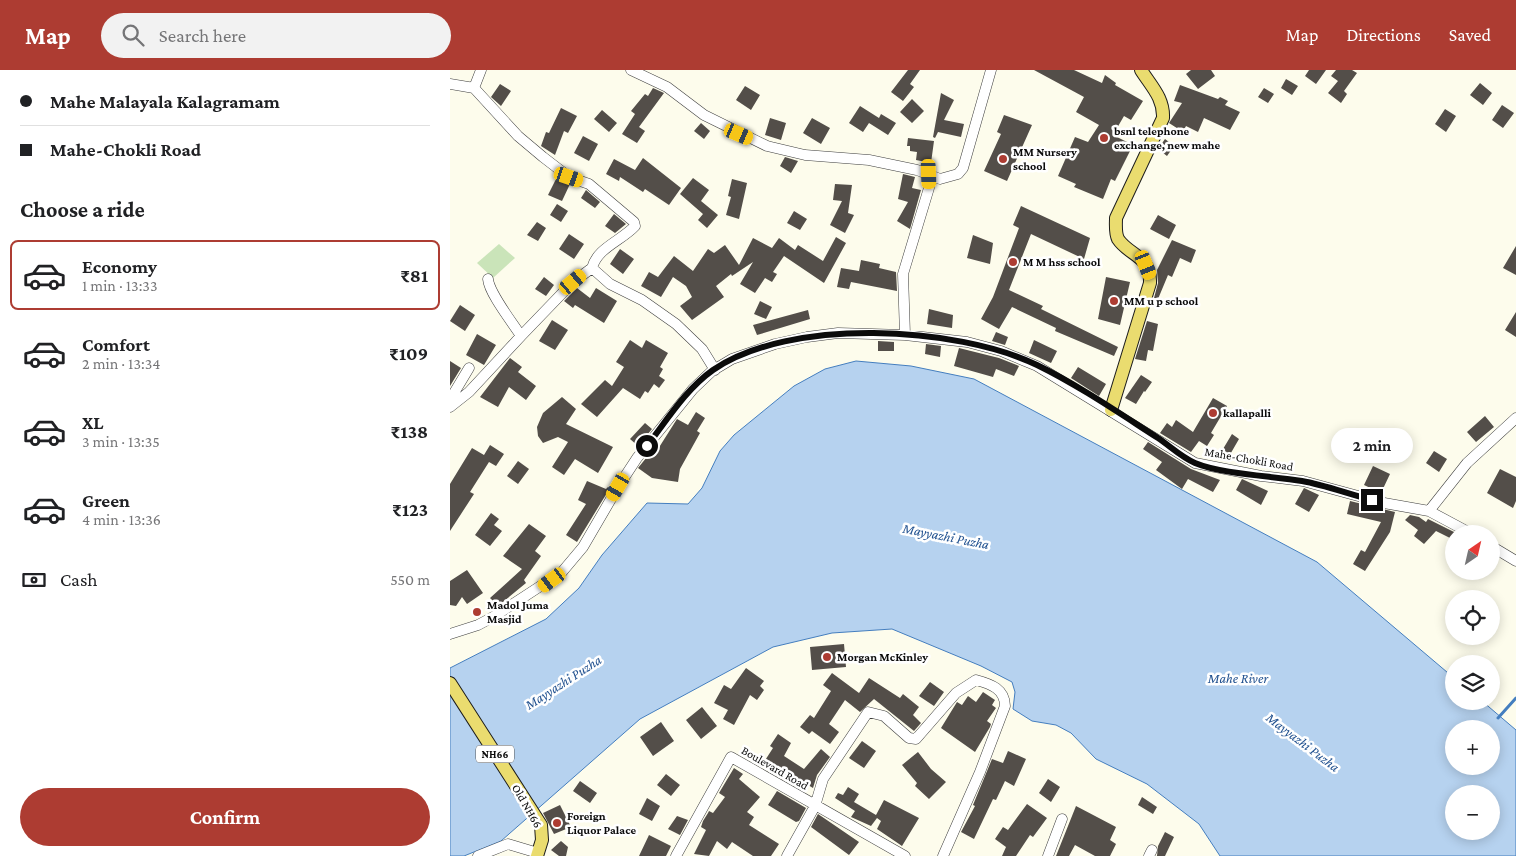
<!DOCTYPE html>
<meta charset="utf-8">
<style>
:root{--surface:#fff;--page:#f2f2f2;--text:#202124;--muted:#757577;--line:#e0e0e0;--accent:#ad3c32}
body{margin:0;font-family:"Crimson Pro",serif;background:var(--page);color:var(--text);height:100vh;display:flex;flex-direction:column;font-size:19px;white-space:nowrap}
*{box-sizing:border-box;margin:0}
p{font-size:16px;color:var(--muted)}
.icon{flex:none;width:28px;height:28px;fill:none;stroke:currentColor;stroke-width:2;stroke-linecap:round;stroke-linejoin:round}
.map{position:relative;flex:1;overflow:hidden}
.side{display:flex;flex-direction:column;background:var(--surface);width:450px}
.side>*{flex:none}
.hud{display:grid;align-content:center;height:110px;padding:0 20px;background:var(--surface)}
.needle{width:32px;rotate:34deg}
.buttons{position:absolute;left:995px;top:455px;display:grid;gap:10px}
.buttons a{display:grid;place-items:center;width:55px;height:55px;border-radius:50%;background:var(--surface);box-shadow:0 2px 12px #0003;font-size:25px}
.end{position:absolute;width:22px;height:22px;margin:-11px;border:6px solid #0b0b0b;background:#fff;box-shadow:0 0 0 2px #fff}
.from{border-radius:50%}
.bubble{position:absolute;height:35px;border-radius:18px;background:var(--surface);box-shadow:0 2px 12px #0003;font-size:16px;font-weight:700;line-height:35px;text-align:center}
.car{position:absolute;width:15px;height:30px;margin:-15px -8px;border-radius:6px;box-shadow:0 0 4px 1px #0007;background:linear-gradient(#f5c518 24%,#345 0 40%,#f5c518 0 76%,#345 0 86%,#f5c518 0)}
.hud b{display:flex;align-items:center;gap:18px;height:48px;font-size:19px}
.hud b+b{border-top:1px solid var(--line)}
.hud i{width:12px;height:12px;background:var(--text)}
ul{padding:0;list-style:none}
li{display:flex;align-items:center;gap:15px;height:70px;margin:0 10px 8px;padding:0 10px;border:2px solid transparent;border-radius:8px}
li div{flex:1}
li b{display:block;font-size:19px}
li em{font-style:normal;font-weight:700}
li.active{border-color:var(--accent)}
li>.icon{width:45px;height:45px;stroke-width:1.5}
h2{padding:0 20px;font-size:22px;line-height:60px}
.pay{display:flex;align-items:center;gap:12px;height:55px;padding:0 20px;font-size:19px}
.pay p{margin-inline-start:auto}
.button{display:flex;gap:10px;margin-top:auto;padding:10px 20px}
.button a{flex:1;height:58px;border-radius:30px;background:var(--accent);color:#fff;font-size:20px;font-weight:700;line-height:58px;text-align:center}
header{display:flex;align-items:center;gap:30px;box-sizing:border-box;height:70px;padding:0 25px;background:var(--accent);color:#fff}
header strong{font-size:24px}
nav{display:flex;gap:28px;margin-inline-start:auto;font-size:18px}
.search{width:350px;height:45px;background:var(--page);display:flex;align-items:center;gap:12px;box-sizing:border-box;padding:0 18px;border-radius:28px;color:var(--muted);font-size:19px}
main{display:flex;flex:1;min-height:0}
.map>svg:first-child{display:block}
.green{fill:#cae4b9}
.water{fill:#b6d2ef;stroke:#447ebf;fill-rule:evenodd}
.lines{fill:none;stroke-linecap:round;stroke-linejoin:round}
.stream{stroke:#447ebf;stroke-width:3}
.building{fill:#534e49}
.minor-casing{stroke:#3e3e3e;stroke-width:11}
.major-casing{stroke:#1c1c1c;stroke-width:14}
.minor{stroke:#fff;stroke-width:10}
.major{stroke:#eadc6f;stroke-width:12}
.route{stroke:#0b0b0b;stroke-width:6}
.poi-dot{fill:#ad3c32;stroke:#fff;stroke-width:2}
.labels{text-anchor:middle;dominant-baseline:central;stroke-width:5;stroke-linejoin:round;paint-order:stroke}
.shield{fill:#fff;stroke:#545454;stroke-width:1}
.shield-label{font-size:11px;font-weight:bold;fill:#0b0b0b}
.poi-label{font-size:12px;font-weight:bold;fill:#0b0b0b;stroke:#fff;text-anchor:start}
.street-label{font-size:12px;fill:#0b0b0b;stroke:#fff}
.water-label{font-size:14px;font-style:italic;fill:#225290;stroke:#fff}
</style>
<header>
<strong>Map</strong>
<div class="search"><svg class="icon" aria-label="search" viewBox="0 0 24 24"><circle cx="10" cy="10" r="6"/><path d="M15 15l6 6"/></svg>Search here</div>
<nav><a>Map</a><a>Directions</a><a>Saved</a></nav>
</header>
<main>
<section class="side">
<div class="hud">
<b><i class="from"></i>Mahe Malayala Kalagramam</b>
<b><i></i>Mahe-Chokli Road</b>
</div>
<h2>Choose a ride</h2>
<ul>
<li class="active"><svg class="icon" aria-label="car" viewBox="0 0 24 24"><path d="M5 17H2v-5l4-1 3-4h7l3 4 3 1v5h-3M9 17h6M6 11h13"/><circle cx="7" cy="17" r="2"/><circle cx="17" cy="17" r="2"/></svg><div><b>Economy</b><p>1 min · 13:33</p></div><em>₹81</em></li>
<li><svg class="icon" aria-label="car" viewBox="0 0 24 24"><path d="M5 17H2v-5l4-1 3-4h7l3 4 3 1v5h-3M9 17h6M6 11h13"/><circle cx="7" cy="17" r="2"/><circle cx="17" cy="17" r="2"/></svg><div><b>Comfort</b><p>2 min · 13:34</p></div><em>₹109</em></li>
<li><svg class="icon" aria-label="car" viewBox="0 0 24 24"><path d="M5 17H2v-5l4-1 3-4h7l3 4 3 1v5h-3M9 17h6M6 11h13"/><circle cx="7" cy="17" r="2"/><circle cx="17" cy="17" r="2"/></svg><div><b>XL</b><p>3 min · 13:35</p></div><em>₹138</em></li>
<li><svg class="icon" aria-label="car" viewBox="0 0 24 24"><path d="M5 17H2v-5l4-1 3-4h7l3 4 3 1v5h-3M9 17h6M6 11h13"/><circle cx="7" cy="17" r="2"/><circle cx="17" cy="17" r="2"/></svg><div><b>Green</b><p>4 min · 13:36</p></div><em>₹123</em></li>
</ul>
<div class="pay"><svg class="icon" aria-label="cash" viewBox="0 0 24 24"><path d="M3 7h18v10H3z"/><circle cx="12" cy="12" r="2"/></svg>Cash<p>550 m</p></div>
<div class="button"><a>Confirm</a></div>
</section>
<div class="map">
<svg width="1066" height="786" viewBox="0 0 1066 786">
<rect width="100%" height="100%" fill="#fdfcec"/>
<path class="green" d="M49,174l16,14 -22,20 -16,-15z"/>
<path class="water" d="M406,291l55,5 63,13 343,183 137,116v23h28l34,29v126h-296l-21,-32 -52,-40 -51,-25 -25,-26 -15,-8 -24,-4 -19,-12 2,-17 -3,-10 -31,-16 -89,-37 -60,4 -59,14 -133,72 -139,122 -37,15h-14v-188l96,-49 33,-31 23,-33 45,-52 41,1 14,-16 18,-37 14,-16 60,-49 31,-17zM1004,659h37v37h-37zM1004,724h37v37h-37z"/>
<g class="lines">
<path class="stream" d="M1048,648l18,-20"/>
</g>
<path class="building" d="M458,0h12l-10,14 4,3 -11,14 -12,-9z
M584,0h40l28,13 3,-8 11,8 -1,2 28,16 -12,19 -7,-4 -11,19 20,10 -18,36 -4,-2 -8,20 -29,-12 2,-3 -18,-8 17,-39 13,5 11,-17 -23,-13 8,-15z
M741,0h20l4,6 -17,13 -12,-15z
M859,0h17l-10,14 -11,-8z
M886,0h16l5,3 -13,18 3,3 -6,9 -13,-10 10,-12 -7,-5z
M836,9l12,7 -6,9 -11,-7z
M1030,13l12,10 -9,12 -13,-10z
M50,14l11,7 -10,15 -10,-9z
M730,15l38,14 2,-2 8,4 -3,4 15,7 -10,18 -26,-12 -6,14 -12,-6 -3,6 -14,-9 13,-20 -8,-2z
M295,16l15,9 -9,15 -15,-10z
M203,18l11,5 -25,34 6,4 -8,12 -15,-9 13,-20 -4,-3 14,-17 3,2z
M814,18l10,6 -6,9 -10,-6z
M491,23l13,7 -10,20 20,4 -3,13 -23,-5 -3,6 -2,-1z
M462,29l12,12 -12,12 -12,-11z
M1052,35l12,8 -11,15 -11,-8z
M410,36l19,12 2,-4 15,9 -8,12 -19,-12 -6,9 -14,-9z
M111,38l16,8 -9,17 -4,-2 -9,24 -14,-9 5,-14 3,1z
M995,39l11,7 -10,16 -11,-8z
M152,40l15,13 -8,9 -15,-13z
M554,45l28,10 -25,56 -23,-10 17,-37 -4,-2z
M320,48l16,5 -5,17 -16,-5z
M362,48l18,10 -9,16 -18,-11z
M251,53l9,8 -6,8 -10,-8z
M133,66l15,8 -9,17 -15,-8z
M458,68l26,3 -3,22 -15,-3 1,-8 -7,-1v-5h-3z
M715,69l9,7 -7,10 -9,-7z
M335,87l13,4 -7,12 -11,-7z
M193,88l38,30 -12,17 -24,-16 -2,3 -23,-15 -1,4 -13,-7 8,-15 21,11z
M453,104l12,3 -3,11 9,2 -11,39 -13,-8 11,-19 -10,-3z
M107,107l13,7 -8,17 -14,-6z
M243,108l16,12 -8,11 17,14 -11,13 -9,-8 5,-6 -23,-20z
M282,109l15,4 -8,36 -13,-4 5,-18 -3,-1z
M385,114l17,1 -4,28 6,2 -9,18 -15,-8 12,-24 -9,-1z
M136,120l14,12 -5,6 -14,-10z
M107,134l11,7 -7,11 -11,-7z
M571,136l69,32 -6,21 -53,-25 -22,56 34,16 -2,3 77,38 -4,9 -59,-25 1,-3 -44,-21 -13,22 -18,-10 12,-22 26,-69 -6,-3z
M344,141l13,8 -7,11 -13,-7z
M164,144l12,10 -11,9 -10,-7z
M708,145l18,10 -7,14 -19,-10z
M87,152l9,6 -8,13 -11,-6z
M119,164l15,10 -10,15 -15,-10z
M523,165l20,8 -3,21 -23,-6z
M386,167l10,6 -22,40 -40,-27 -11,16 4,2 -5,8 -7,-4 -10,15 -15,-9 13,-22 -21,14 -1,-2 -15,12 8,11 -32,23 -12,-14 12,-9 -6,-11 -13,-9 -12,20 -20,-11 8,-14 9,5 16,-21 19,15 15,-22 6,4 11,-8 14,20 14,-27 19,10 7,-10 16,12 3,-5 25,16z
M722,170l24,10 -5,13 -11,-5 -8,19 -4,-2 -10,24 -4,-1 4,-15 -1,-13z
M1066,176v29l-13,-7z
M170,179l14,10 -11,15 -13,-10z
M411,190l19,4 -1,4 17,4 1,19 -46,-9 -2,7 -12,-2 4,-19 18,3z
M94,207l10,8 -8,11 -11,-7z
M656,207l24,5 -10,43 -22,-6z
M127,218l13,10 6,-10 21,13 -13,22 -29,-18 -2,3 -9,-7z
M310,231l12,6 -6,12 -12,-5z
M10,235l15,10 -10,16 -15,-10z
M479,239l24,6 -1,13 -25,-4z
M358,240l2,9 -53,16 -4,-10z
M1066,242v25l-11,-7z
M102,250l16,10 -13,20 -16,-9z
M697,251l11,3 -5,27 -5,-1 -2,11 -11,-2z
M546,262l12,5 -3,8 -13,-4z
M27,264l19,11 -12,20 -18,-10z
M180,270l12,8 4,-8 22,13 -8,14 3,2 -4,7 6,4 -6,8 -5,-4 -6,9 -3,-2 -5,8 -17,-11 -26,29 -16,-13 24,-24 7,6 12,-19 -8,-5z
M584,270l23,11 -6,12 -22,-10z
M428,271l16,1v9h-16z
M476,274l15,2 -1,11 -15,-3z
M509,278l40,10 20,8 -5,10 -18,-7 -3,8 -39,-11z
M60,288l12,9 -4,5 18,14 -10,14 -17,-13 -11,20 -18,-10z
M0,291l11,7 -11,18z
M628,297l28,17 -7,12 -28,-18z
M691,305l11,7 -7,10 -1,-1 -8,13 -11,-6z
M112,327l14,12 -10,15 47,23 -15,26 -23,-14 -11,16 -12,-8 16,-25 -10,-5 -15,6 -5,-7 -1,-9 6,-14z
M763,328l14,8 -16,27 3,2 -7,11 -8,-5 -8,11 -31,-19 7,-10 5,4 4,-7 17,12z
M246,342l9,6 -8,13 3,2 -20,36 -2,13 -26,-4 -14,-10 17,-21 3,2 19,-30 11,6z
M1035,346l9,11 -18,15 -9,-10z
M195,353l7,6 -14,17 -8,-7z
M782,364l7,5 -11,19 -8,-4z
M698,372l43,27 29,11 -7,12 -25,-13 -6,10 -26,-19 6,-8 -19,-13z
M40,375l14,9 -8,12 -7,-4 -19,30 4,2 -24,37v-47l22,-36 12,7z
M984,381l13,8 -8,13 -13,-9z
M68,391l11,8 -11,15 -11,-8z
M923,396l17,8 -9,19 -17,-8z
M1050,399l16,8v24l-3,7 -26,-15z
M792,409l26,12 -7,14 -25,-15z
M137,411l19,8 2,-2 2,1 -33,54 -11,-7 20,-31 -8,-4z
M854,418l15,7 -10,17 -14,-8z
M900,431l45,11 -5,20 -25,39 -12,-7 8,-14 4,2 16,-30 -34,-8z
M41,443l8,6 -5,6 8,6 -12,15 -15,-11z
M960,445l9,2 7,5 2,-3 26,13v8l-18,-9 -12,13 -10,-8 4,-6 -13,-10z
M79,454l17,12 -11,15 6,5 -17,24 2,3 -28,23 -8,-8 32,-29 -19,-13z
M17,500l16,23 -16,11 -5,-7 -6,9 -6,-1v-24z
M394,574l2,23 -34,3 -2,-23z
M296,598l18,13 -4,5 4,4 -7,10 -7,-5 -16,30 -11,-6 5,-9 -14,-7 10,-18 7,4z
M382,603l27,20 10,-15 31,20 3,-4 16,13 -6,8 8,8 -7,8 -40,-32 -14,13 -15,-12 -16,24 10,8 -9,12 -18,-13 -3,3 -9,-7 10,-12 4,3 17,-27 -8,-6z
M480,612l14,10 -10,14 -15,-10z
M533,622l12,8 -3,5 4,3 -9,13 4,3 -1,3 -15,25 -34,-24 16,-26 5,3 6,-9 8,6z
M252,637l15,19 -16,13 -15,-19z
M211,652l13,19 -21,15 -13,-19z
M328,664l13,9 -7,13 20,13 17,-20 9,8 -13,18 -4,13 -15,-9 -4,6 -32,-20 11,-17 -3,-2z
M412,671l14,10 -12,17 -15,-10z
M558,681l18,8 -12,27 -9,-5 -9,19 -3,-1 -19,40 -13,-7 14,-26 -2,-1 19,-46 11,4z
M468,682l13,17 15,13 -17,17 -14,-13 2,-3 -15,-18z
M284,698l9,6 -4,5 21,18 -13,15 7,5 -5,8 30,19 -8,12h-18l-21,-14 -5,7 -10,-8 -8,15 -15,-2 12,-24 -5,-3 2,-6 5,-8 1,-2 4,2 12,-16 -6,-4z
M216,704l14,11 -9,11 -14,-11z
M598,709l12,8 -9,15 -12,-9z
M130,711l17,12 -7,10 -17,-12z
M398,717l11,7 -5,8 22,13 8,-15 35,18 -17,28 -25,-17 4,-8 -4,-3 -6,8 -20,-9 4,-6 -20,-13 3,-5 5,2z
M327,721l29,17 -7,13 -3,1 -28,-17z
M692,727l15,10 -4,7 -15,-9z
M197,728l13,8 -8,15 -13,-7z
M577,734l20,14 -14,19 -3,-2 -14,21h-14l4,-9 -11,-8 8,-12 5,3z
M110,735l11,22 -17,7 -11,-21z
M626,736l40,21 -6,13 6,4 -6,12h-15l-20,-11 -6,11h-13z
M368,744l41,28 -10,13 -38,-28z
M227,746l11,4 -8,15 -12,-6z
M715,762l9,5 -9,19h-8l1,-10z
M199,765l22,11 -5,10h-27z
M111,771l7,6 -2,9h-7l-8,-6z"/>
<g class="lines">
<defs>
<path id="minor" d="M181,0l36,17 37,28 63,31 38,9 64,5 48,10 23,9 18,-5 5,-6 28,-98
M0,14l24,4 44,48 25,21 26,20 20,7 45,38 1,4c-14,15 -38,22 -43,42l18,16 32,16 34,24 26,25 13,21
M24,18l7,-18
M455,265l-2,-61 26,-86v-13
M71,266l52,-54 19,-14
M0,336l1,-8 18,-30
M0,337l19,-15 52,-56c-9,-14 -32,-43 -33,-57
M979,441l38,-48 49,-45
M1041,476l25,15
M0,564l28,-9 15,-8 69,-45 21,-25 35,-60 19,-29 56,-69 19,-18 20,-12 43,-15 32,-7 31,-4 67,2 62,7 34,9 36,15 158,97 66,13 42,5 81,22 45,8 43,23
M28,786l30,-12 30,9
M226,786l55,-99 174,99
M337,786l28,-50 8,-27 45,-67 16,4 25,22 7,1 40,-46 20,-13c15,4 29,9 29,26l-25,66 -37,84
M598,786l14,-37
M699,786l3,-6"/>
<path id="major" d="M661,340l39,-127c1,-28 -21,-27 -32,-44 -3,-6 -2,-15 -2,-21l47,-100c1,-20 -12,-32 -22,-48
M0,613l91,142 1,15 -5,16"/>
</defs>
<use href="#minor" class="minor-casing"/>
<use href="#major" class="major-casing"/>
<use href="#minor" class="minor"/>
<use href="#major" class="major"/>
</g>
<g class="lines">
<path class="route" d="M197,376c20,-26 39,-57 66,-76 77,-53 243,-44 324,-5 41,20 82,48 121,73 12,8 23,19 37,25 26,11 77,13 107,18 23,4 46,13 70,19"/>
</g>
<g class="poi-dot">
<circle cx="654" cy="68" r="5"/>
<circle cx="553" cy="89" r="5"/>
<circle cx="563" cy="192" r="5"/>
<circle cx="664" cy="231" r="5"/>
<circle cx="763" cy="343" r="5"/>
<circle cx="27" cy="542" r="5"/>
<circle cx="377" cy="587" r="5"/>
<circle cx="107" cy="753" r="5"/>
</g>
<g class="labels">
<rect class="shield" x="26" y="675.5" width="38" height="17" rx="4"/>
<g class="shield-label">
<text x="45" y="684">NH66</text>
</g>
<g class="poi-label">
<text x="664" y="61">bsnl telephone<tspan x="664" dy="14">exchange, new mahe</tspan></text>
<text x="563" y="82">MM Nursery<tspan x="563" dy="14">school</tspan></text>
<text x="573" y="192">M M hss school</text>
<text x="674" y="231">MM u p school</text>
<text x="773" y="343">kallapalli</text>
<text x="37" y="535">Madol Juma<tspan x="37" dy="14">Masjid</tspan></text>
<text x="387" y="587">Morgan McKinley</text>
<text x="117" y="746">Foreign<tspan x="117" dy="14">Liquor Palace</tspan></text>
</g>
<g class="street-label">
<text transform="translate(799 389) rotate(10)">Mahe-Chokli Road</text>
<text transform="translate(325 698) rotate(30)">Boulevard Road</text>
<text transform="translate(77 736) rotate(60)">Old NH66</text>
</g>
<g class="water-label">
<text transform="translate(496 466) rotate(11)">Mayyazhi Puzha</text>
<text x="788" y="608">Mahe River</text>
<text transform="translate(113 612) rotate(-33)">Mayyazhi Puzha</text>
<text transform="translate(853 672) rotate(37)">Mayyazhi Puzha</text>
</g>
</g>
</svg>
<div class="buttons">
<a><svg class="needle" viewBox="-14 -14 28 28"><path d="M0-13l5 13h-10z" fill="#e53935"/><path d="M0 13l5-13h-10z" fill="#757577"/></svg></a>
<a><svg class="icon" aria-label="locate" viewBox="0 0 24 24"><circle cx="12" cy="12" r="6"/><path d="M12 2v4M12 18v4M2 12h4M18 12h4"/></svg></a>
<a><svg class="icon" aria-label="layers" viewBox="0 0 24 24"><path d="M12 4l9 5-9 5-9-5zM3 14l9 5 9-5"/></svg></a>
<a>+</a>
<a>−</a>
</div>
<i class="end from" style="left:197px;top:376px"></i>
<i class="end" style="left:922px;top:430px"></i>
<div class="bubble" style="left:881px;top:358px;width:82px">2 min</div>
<i class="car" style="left:289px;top:64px;rotate:113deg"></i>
<i class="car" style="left:479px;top:104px;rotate:178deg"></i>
<i class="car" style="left:119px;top:107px;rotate:109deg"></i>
<i class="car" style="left:696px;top:195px;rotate:158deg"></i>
<i class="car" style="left:123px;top:212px;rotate:50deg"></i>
<i class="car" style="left:168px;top:417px;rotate:210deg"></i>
<i class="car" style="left:102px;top:510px;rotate:234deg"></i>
</div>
</main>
